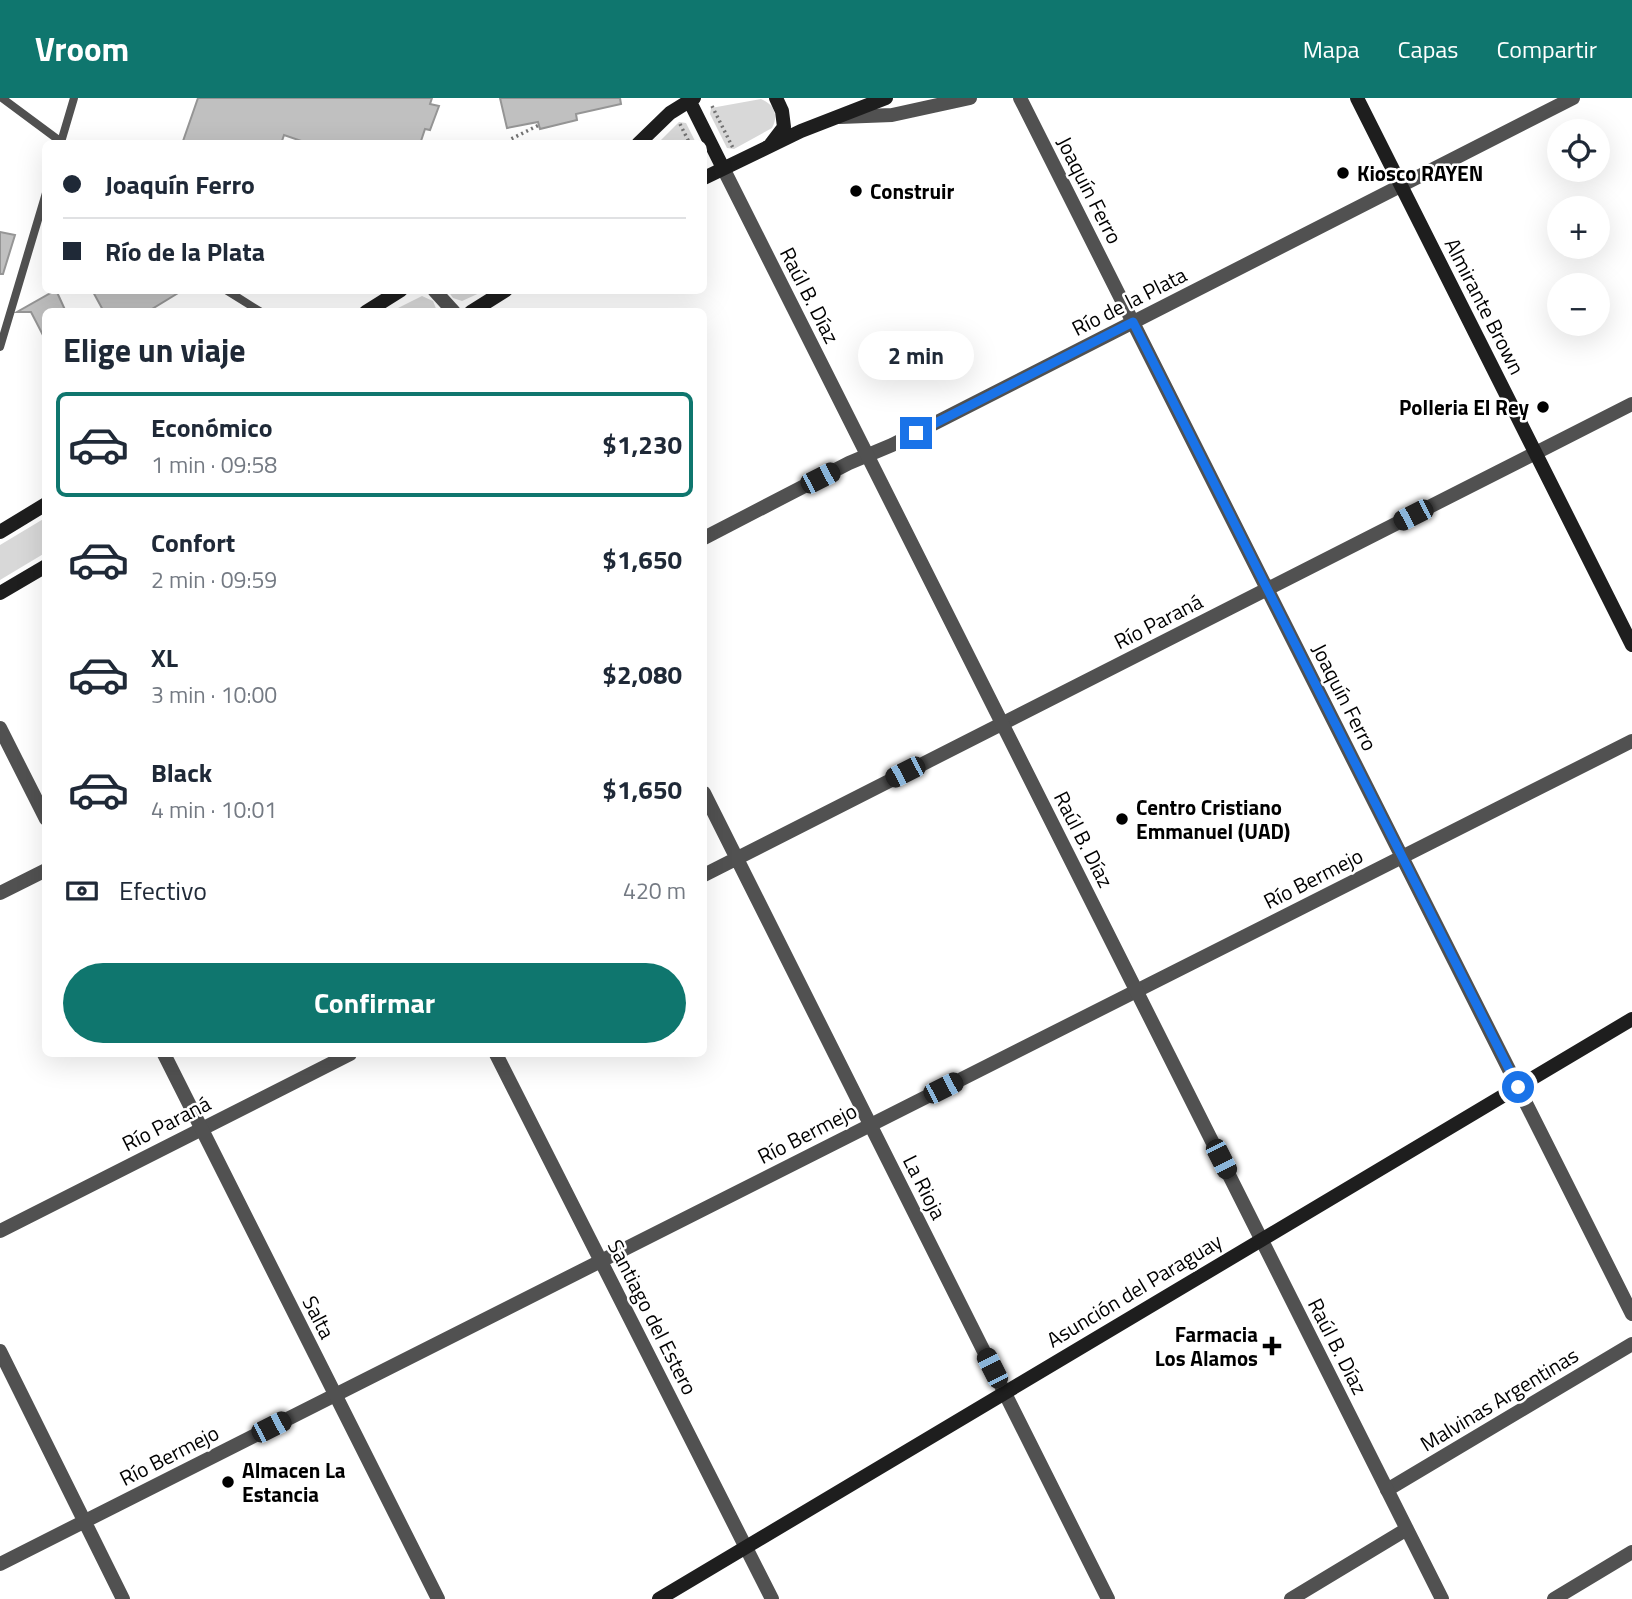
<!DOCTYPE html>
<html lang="es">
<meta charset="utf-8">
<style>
:root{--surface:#fff;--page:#f6f6f7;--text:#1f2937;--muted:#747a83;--line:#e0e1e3;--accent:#0f766e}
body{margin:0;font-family:"Titillium Web",sans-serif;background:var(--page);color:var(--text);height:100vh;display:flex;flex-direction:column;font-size:26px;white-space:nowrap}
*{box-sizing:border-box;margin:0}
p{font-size:23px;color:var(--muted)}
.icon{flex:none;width:38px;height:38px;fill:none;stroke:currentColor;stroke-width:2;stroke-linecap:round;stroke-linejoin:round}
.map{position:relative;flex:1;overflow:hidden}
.panel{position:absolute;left:42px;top:210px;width:665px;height:749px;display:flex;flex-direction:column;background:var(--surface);border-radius:10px;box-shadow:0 7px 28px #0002}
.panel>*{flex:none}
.guide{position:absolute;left:42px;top:42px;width:665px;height:154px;border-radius:10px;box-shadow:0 7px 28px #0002;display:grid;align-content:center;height:154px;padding:0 21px;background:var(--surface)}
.tools{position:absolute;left:1547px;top:21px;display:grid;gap:14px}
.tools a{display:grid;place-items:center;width:63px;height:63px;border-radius:50%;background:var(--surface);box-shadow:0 7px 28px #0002;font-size:35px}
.end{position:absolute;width:32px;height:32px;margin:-16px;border:9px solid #1a73e8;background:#fff;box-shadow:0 0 0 4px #fff}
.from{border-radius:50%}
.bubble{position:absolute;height:49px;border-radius:24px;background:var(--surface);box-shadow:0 7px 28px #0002;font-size:23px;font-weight:700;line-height:49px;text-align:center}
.car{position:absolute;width:21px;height:42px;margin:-21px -10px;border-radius:9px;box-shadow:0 0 5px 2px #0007;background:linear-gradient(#222 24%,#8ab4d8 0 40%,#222 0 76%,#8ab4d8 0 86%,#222 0)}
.guide b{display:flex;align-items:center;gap:24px;height:66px;font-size:26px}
.guide b+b{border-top:2px solid var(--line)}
.guide i{width:18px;height:18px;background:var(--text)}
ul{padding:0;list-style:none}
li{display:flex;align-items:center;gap:21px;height:105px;margin:0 14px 10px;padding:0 7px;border:4px solid transparent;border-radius:10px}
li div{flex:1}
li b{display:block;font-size:26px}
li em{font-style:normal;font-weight:700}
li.current{border-color:var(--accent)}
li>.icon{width:63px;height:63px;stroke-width:1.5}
h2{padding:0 21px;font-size:32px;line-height:84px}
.pay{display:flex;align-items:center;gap:18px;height:77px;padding:0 21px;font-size:26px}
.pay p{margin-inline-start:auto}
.button{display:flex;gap:14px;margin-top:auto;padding:14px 21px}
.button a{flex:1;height:80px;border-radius:42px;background:var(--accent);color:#fff;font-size:28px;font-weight:700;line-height:80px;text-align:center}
header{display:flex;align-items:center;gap:42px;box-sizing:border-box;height:98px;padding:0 35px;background:var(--accent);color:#fff}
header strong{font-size:33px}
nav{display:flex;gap:38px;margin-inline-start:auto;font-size:24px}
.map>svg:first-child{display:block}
.green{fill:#d8d8d8}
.building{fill:#c0c0c0;stroke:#959595;stroke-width:2}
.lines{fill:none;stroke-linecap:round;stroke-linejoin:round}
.path{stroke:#737373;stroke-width:3.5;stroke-dasharray:2 3.5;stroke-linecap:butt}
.service{stroke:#515151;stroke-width:8}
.minor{stroke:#515151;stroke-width:14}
.tertiary{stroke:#515151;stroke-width:14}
.secondary{stroke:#1e1e1e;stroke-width:14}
.route{stroke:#1a73e8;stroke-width:9}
.poi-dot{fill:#000;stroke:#fff;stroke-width:2.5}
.labels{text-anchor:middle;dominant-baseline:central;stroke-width:5;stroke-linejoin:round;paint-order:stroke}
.poi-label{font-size:21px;font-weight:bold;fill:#000;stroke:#fff;text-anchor:start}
.street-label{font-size:21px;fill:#000;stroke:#fff}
</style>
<header>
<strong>Vroom</strong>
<nav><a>Mapa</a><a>Capas</a><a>Compartir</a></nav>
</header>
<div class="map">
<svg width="1632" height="1501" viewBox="0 0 1632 1501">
<rect width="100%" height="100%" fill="#fff"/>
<path class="green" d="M761,1c13,5 18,16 11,29l-38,21 -7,-1 -17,-34 1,-6z
M679,24l7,1 10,20h-38z
M448,193v-1l36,1 -22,10 -9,-3z
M422,198l11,5 4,10h-45z
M45,420v35l-45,27v-35z"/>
<path class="building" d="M198,0h234l-2,6 9,2 -9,24 -5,-1 -5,15h-110l-26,-9 -3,9h-99z
M500,0h120l1,6 -45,10 1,6 -37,9 -2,-7 -31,6z
M0,134l15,3 -12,39h-3z
M56,192l10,22h-20v29l-15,-29h-14z
M92,192h91l-36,22h-43z"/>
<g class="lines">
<path class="path" d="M712,8l21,42
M680,26l10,20
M511,46v-5l28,-14"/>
<path class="service" d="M2,0l62,46
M61,44l13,-44
M226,192l35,22
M0,249l46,-154"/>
<path class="minor" d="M1020,0l612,1216
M434,192l20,22
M704,440l145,-75 43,-18 681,-347
M704,695l404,806
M704,777l928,-471
M0,795l46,-23
M496,956l276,545
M0,1133l350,-177
M0,1253l123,248
M1387,1392l245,-146
M0,1466l1632,-823"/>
<path class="tertiary" d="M840,19l52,-2 78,-17
M723,70l719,1431
M0,630l46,91
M164,956l274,545
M1291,1501l116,-70
M1554,1501l78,-47"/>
<path class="secondary" d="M688,0l35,70
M1357,0l275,547
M638,46l32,-31 24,-15
M771,46l13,-17 -2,-16 -6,-13
M704,80l97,-47 85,-33
M366,214l35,-22
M471,214l35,-22
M0,434l46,-28
M0,495l46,-27
M659,1501l973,-580"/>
</g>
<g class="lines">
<path class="route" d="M916,335l217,-111 385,765"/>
</g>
<g class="poi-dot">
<circle cx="1343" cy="75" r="7"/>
<circle cx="856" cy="93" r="7"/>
<circle cx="1543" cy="309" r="7"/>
<circle cx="1122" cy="721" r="7"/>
<path d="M1268.5 1237.5h7v7h7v7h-7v7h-7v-7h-7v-7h7z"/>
<circle cx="228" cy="1384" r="7"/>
</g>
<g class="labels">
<g class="poi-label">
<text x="1357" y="75">Kiosco RAYEN</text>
<text x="870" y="93">Construir</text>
<text x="1529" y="309" text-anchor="end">Polleria El Rey</text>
<text x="1136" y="709">Centro Cristiano<tspan x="1136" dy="24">Emmanuel (UAD)</tspan></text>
<text x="1258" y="1236" text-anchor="end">Farmacia<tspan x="1258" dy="24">Los Alamos</tspan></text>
<text x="242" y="1372">Almacen La<tspan x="242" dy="24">Estancia</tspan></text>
</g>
<g class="street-label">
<text transform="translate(1090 92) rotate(63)">Joaquín Ferro</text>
<text transform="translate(810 197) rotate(63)">Raúl B. Díaz</text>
<text transform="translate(1129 203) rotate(-27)">Río de la Plata</text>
<text transform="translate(1485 208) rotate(63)">Almirante Brown</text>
<text transform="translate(1158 523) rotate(-27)">Río Paraná</text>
<text transform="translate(1345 599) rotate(63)">Joaquín Ferro</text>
<text transform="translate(1084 741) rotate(63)">Raúl B. Díaz</text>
<text transform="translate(1313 780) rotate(-27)">Río Bermejo</text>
<text transform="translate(166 1025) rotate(-27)">Río Paraná</text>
<text transform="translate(807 1035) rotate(-27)">Río Bermejo</text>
<text transform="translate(925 1089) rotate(63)">La Rioja</text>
<text transform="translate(1134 1192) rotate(-31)">Asunción del Paraguay</text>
<text transform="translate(319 1219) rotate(63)">Salta</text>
<text transform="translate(653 1219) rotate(63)">Santiago del Estero</text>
<text transform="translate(1338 1248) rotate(63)">Raúl B. Díaz</text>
<text transform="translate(1499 1301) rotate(-31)">Malvinas Argentinas</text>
<text transform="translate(169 1357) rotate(-27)">Río Bermejo</text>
</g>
</g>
</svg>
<div class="tools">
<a><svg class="icon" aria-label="locate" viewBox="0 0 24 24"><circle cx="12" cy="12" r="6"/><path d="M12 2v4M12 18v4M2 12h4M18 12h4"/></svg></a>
<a>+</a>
<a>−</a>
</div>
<i class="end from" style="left:1518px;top:989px"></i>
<i class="end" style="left:916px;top:335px"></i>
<div class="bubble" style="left:858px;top:233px;width:116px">2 min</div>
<i class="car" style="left:820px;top:380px;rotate:63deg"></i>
<i class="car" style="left:1413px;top:417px;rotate:243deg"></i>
<i class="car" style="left:905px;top:674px;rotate:243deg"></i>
<i class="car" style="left:943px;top:990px;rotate:63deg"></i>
<i class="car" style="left:1221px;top:1061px;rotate:153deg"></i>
<i class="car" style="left:992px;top:1270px;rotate:333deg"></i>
<i class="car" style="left:271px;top:1329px;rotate:63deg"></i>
<div class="guide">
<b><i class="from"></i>Joaquín Ferro</b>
<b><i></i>Río de la Plata</b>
</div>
<section class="panel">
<h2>Elige un viaje</h2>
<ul>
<li class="current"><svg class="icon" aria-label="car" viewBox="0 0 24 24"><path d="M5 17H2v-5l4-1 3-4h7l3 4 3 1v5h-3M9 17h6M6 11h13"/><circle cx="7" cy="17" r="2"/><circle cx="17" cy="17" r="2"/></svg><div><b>Económico</b><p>1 min · 09:58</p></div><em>$1,230</em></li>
<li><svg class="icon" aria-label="car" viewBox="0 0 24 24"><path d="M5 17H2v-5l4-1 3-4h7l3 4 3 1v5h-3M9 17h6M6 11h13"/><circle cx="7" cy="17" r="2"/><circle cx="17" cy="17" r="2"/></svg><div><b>Confort</b><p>2 min · 09:59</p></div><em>$1,650</em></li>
<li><svg class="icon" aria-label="car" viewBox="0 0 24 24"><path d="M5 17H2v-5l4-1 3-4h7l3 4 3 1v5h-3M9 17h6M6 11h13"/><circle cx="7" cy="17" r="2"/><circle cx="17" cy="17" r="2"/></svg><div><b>XL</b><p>3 min · 10:00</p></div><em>$2,080</em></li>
<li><svg class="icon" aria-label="car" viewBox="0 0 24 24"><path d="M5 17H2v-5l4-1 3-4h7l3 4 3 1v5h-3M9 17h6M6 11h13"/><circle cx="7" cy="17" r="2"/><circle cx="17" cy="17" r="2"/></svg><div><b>Black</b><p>4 min · 10:01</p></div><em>$1,650</em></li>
</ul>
<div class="pay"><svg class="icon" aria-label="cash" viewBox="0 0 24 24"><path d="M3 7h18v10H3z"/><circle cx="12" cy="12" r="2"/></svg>Efectivo<p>420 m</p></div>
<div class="button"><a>Confirmar</a></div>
</section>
</div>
